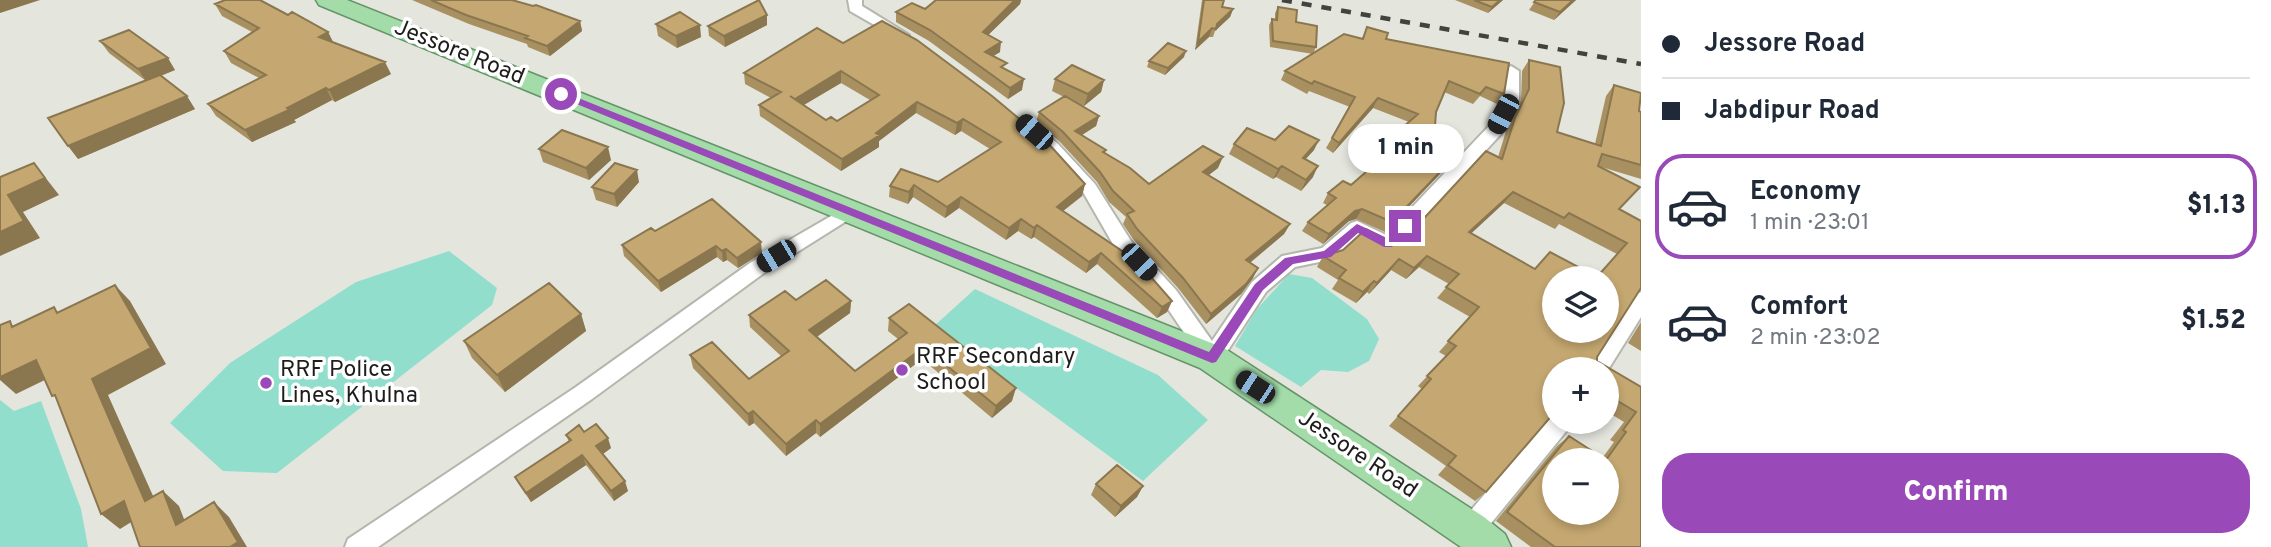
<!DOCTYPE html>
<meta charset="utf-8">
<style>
:root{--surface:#fff;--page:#f6f6f7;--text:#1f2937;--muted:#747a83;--line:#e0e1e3;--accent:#9a49b8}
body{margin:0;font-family:Overpass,sans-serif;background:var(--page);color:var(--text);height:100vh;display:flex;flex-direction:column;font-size:26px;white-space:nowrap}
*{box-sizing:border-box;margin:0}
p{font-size:23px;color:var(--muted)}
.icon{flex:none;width:38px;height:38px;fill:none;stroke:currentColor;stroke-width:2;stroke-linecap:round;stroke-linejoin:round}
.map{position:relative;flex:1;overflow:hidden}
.sheet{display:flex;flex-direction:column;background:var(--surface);width:630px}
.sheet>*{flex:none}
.hud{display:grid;align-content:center;height:154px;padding:0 21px;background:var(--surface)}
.fabs{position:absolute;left:1542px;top:266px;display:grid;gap:14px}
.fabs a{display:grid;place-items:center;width:77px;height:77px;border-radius:50%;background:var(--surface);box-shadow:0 4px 10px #0003;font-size:35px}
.end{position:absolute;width:32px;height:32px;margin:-16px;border:9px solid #9a49b8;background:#fff;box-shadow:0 0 0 4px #fff}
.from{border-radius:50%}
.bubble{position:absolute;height:49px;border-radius:24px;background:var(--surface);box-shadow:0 4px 10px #0003;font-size:23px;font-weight:800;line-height:49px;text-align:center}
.car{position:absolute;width:21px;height:42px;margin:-21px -10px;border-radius:9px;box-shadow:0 0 5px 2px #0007;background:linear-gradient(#222 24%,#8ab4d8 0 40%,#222 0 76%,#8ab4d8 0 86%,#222 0)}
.hud b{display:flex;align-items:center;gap:24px;height:66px;font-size:26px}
.hud b+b{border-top:2px solid var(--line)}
.hud i{width:18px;height:18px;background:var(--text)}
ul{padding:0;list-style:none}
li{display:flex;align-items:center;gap:21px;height:105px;margin:0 14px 10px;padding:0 7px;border:4px solid transparent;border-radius:28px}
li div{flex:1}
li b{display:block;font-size:26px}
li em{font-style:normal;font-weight:800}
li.current{border-color:var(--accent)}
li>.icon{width:63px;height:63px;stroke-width:1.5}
.button{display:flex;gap:14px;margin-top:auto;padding:14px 21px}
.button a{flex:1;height:80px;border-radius:28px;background:var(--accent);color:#fff;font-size:28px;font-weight:800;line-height:80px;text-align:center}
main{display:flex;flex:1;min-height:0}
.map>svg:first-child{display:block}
.water{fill:#91decd}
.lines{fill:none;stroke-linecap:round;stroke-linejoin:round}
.minor-casing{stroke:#b5b6ae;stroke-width:4}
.trunk-casing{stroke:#659469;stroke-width:3}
.minor{fill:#fff;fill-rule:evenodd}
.trunk{fill:#a3dca8;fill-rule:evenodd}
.rail{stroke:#42433f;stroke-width:4.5;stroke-dasharray:10 10;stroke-linecap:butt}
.wall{fill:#a99061;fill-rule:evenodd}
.shaded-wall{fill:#8a764f}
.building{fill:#c5a871;stroke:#8a764f;stroke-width:2;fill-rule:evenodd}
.route{fill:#9a49b8}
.poi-dot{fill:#9a49b8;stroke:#fff;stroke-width:2.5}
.labels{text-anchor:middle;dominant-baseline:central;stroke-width:7;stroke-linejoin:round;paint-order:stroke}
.street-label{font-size:23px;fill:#1d1e1b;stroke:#fff}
.poi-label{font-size:23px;fill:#1d1e1b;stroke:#fff;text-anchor:start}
</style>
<main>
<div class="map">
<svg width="1641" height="547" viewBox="0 0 1641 547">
<rect width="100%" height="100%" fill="#e4e5dd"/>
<path class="water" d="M449,251l48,37 -5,17 -215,168 -54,-2 -53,-48 60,-60 126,-81z
M1289,274l23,4 55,41 12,20 -10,22 -21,11 -27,-2 -20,17 -66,-41 22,-37z
M975,289l183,86 50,45 -65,61 -210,-154z
M0,400l14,11 27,-10 40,108 7,38h-88z"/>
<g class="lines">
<defs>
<path id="minor" d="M848,0h14v6l47,29 -7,4 -5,-1 -47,-27z
M1511,66l8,5v28l-18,35 -106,115h-14l-22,-12 -25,22 -39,8 -29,25 -47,72 -7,2 -7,-2 -43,-64 -45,-49 -34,-59 -58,-60 2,-4h12l19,16 37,40 36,57 45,49 36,51 40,-59 30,-26 40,-8 29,-25 6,-2 29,14 102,-108 15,-28v-28z
M850,205l6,2 3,4 -3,4 -92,58 -172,126 -214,148h-33l3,-8 228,-152 174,-124z
M1641,292v25l-35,56v-4h-18l46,-74z
M1552,415l2,7h17l-3,7 -89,109 -9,3 -9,-3 -3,-8 3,-8z"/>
<path id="trunk" d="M316,0h31l877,348 260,169 21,17 6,13h-50l-261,-179 -881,-363z"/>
</defs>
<use href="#minor" class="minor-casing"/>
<use href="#trunk" class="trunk-casing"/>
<use href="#minor" class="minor"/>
<use href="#trunk" class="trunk"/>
<path class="rail" d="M1282,0l359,64"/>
</g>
<path class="wall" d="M412,0h100l68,21 2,10 -32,25 -22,-9 -1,-3 -58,-20z
M936,0h85l-1,4 -32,31 12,17 -7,4 29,34 -14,9 -79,-58 -33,-19v-10l29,-3z
M1202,0h22l-2,7 11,2 -3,8 -15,14 -2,6h-4l-14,13z
M1455,0h48l-15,13z
M1536,0h40l-22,20 -25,-10z
M215,4l73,11 40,17 5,10 58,32 -56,28 -3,-2 -38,20 2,2 -44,20 -36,-26 -8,-12 51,-26 -28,-15 -7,-12 28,-19 -30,-16z
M1278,7l18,15 20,25 -3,7 -43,-7 -1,-22 3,-6 3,1v-7z
M656,24l45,13 -24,11 -19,-12z
M767,25l-42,22 -16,-11 -1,-10z
M1367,27l19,12 118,55 -7,10 -17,-8 -7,8 -29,-12 -8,20 -7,22 25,25 -69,73 -29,-13 -7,2 -26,23 -21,-13 6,-9 19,-17 -4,-2 5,-10 23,-8 29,-25 -6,-3 6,-10 29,-25 -36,-14 -40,45 -7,-5 24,-41 -41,-16 -2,3 -26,-14 4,-9 77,-33z
M817,28l268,156 -3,12 -19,15 109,90 -5,11 -10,6 -60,-54 -11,9 -52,-36 -3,2 -13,-8 -12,9 -47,-32 -14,10 -32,-21 -5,7 -19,-7 1,-11 48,-4 52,-33 -29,-18 -6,4 -39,-22 -37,28v6l-38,24 -81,-55 -1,-11 12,-7 -26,-14 -1,-11zM841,83l29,17 -33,21 -11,-1 -22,-15z
M100,41l75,29 -14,6 34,33 -117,50 68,-78 -37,-28z
M1184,57l-19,18 -18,-8 2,-6z
M1529,60l28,72 38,12 11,-48 8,-11 25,26 2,1v67l-43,-13 21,44 22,11 -44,136v4l44,26v160h-110l-35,-26 61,-75 12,-10 34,21 11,-15 -4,-2 14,-18 -18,-11v-42h-52l-68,123 -11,9 -37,-26 8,-9 -57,-40 33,-37 -4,-3 28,-30 -7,-4 31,-35 -33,-19 12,-14 -30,-17 -13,12 -15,-9 -22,24 -2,-2 -11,11 -24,-14 6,-9 -21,-13 6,-11 64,-16h17l94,-83 9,-29 14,-28 1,-29zM1504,203l51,26 4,-5 58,30 -21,23 -61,-8 -64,-36z
M1055,79l49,1 -3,12 -17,14 -6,-2 21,12 -3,10 -14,9 24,15 -1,3 44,31 69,-16 -9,7 81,49 -6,10 -34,29 3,15 -12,16 -35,30 -28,-36 -45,-49 -10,-15 3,-7 -17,-15 -12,-20 -37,-40 -24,-20 3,-10 25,-15 -12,-6z
M1275,140l39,10 -8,9 7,18 -12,14 -25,-14 -3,2 -44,-25 5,-10z
M539,149l72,11 -22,20 -46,-18z
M639,182l-22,25 -21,-7 -4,-13z
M655,231l107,22 -24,15 -11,-8 -4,2 -6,-5 -56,35 -37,-36 -2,-11z
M796,300l55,1 -1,12 -33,24 38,34 43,-32 -10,-8 1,-13 123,83 -20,17 -70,-59 -102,78 -4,-4 -30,23 -32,-33 -5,3 -56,-58 -3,-13 59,24 32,-23 -31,-29 -1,-12z
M581,314l5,17 -81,61 -33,-34 -8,-17z
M1641,322v29l-13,-8z
M584,432l27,16 -8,6 25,37 -14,10 -28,-36 -55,37 -11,-16 -5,-9 54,-35 -3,-7z
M1096,484l47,2 -6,11 -22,20 -24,-22z"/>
<path class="shaded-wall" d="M0,0h40l-40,13z
M1015,0h6l-1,4 -39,38 2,-10z
M1500,0h3l-15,13 4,-6z
M1573,0h3l-22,20 6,-8z
M1233,9l-3,8 -15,14 2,-7z
M767,15v10l-42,22 -1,-11z
M580,21l2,10 -32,25 -3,-10z
M700,25l1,12 -24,11 -1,-12z
M1212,28l-3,9 -14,13 3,-8z
M328,32l6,12 -15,-7z
M1001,42l-1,10 -16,10 1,-10z
M1186,51l-2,6 -19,18 3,-7z
M168,58l7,12 -29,11 -8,-12z
M385,62l6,12 -56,28 -6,-12z
M841,71v12l-46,27v-11z
M1024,79l-2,11 -14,9 2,-11z
M1104,80l-3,12 -17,14 4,-12z
M326,88l6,12 -38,20 2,2 -44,20 -7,-12z
M187,96l8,13 -117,50 -10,-13z
M1378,98l-5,10 -40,45 6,-10z
M917,102l-1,11 -37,28v6l-38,24 1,-12z
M1099,116l-3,10 -24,15 3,-10z
M963,119l-2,12 -6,4 2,-12z
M1319,140l-5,10 -17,18 6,-10z
M608,147l3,13 -22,20 -3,-12z
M1461,150l-7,9 -69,73 7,-10z
M1223,157l-5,11 -19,14 4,-10z
M34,163l25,32 -36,17 17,26 -40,18v-24l8,-37z
M1282,166l-6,11 -3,2 5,-10z
M1318,166l-5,11 -12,14 5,-11z
M637,170l2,12 -22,25 -3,-13z
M1085,184l-3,12 -28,22 3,-11z
M914,185l-1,12 -5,7 1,-12z
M1513,192l-9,11 -43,40 8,-11z
M961,197l-2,11 -14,10 2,-11z
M1362,209l-6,10 -7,2 -26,23 6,-10 26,-23z
M1021,219l-3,12 -12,9 3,-12z
M1290,224l-6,10 -43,36 5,-10z
M1037,225l-3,12 -3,2 3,-11z
M761,242l1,11 -24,15 -1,-10z
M716,246l1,11 -56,35 -3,-11z
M726,249l1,11 -4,2 -1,-11z
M1101,253l-4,11 -11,9 3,-11z
M1427,256l-8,11 -13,12 8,-11z
M1399,259l-8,11 -22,24 8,-11z
M1258,268l-5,10 -12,16 -35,30 5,-10z
M1374,281l-7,11 -11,11 7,-11z
M115,285l15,16 36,63 -58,31 54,121 -17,-15 -53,-122z
M851,301l-1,12 -41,29v-12z
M1172,301l-5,11 -10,6 5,-11z
M581,314l5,17 -81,61 -8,-17z
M924,347l-2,12 -102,78v-13z
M36,360l17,16 -37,18 -16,-14v-3z
M1016,388l-4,13 -20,17 4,-12z
M753,411l1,12 -5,3 -1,-12z
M816,420v13l-30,23v-12z
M608,438l3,10 -11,8 -4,-10z
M582,455l4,10 -55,37 -5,-9z
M625,481l3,10 -14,10 -3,-10z
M1143,486l-6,11 -22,20 6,-11z
M163,491l16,15 13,34 -16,-15z
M124,501l17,15 -21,13 -19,-15z
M214,502l15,15 18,30h-17z"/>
<path class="building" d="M225,0h35l28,15 4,-3 36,20 -9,5 66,25 -56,28 -3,-2 -39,20 2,2 -44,20 -37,-26 58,-29 -42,-24 35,-23 -44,-24z
M431,0h81l21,6 3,-1 44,16 -33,25 -22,-8 3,-2 -62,-21z
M759,0l8,15 -43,21 -16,-10z
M936,0h79l-32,32 18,10 -16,10 22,11 -6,4 23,12 -14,9 -80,-58 -34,-18 16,-9 13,6z
M1204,0h20l-2,7 11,2 -16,15 -1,5 -4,-1 -14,14z
M1474,0h26l-8,7z
M1536,0h37l-13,12 -26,-10z
M1278,7l19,3 -1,12 21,4 -1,21 -43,-6 -1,-22 5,1z
M680,12l20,13 -24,11 -20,-12z
M882,21l35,19 75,56 55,46 38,42 -28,23 80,54 35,40 -10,6 -61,-54 -12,9 -52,-37 -3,3 -13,-9 -12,9 -48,-31 -14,10 -33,-22 -5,7 -19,-6 11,-17 37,13 63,-40 -38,-23 -6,4 -40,-21 -41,31 4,2 -38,24 -83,-54 22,-13 -37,-19 73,-45 26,15zM841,71l38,24 -42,26 -6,-4 -5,3 -36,-24 5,3z
M1367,27l21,6 -2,6 123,24 -5,31 -18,-7 -6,7 -31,-13 -13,31 -1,14 -8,7 34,17 -69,72 -30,-13 -7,2 -26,23 -21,-12 28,-24 -8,-5 15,-12 8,4 38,-33 -9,-5 38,-33 -40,-16 -39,45 -7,-5 23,-41 -41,-16 -2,3 -27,-13 59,-37 19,5z
M129,30l39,28 -30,11 -38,-28z
M1168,43l18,8 -18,17 -19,-7z
M1529,60l31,7 4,36 -7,29 44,14 13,-61 27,8 -2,18 2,1v53l-39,-11 -4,12 42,21 -21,22 22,12v67l-44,69v4l44,26v160h-86l-48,-35 62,-76 37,24 20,-28 -3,-2 13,-18 -30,-18v-25h-52v44l-68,79 -38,-27 8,-9 -58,-40 33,-37 -4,-3 29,-30 -8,-5 31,-34 -33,-20 13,-13 -32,-18 -13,12 -15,-9 -22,24 -3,-2 -11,11 -24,-14 7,-8 -23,-14 20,-6 23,-21 21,11h17l82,-89 16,8 13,-41 14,-29zM1513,192l51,26 5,-5 58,30 -30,34 -47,-25 -15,17 -66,-37zM1554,278h52v53h-52zM1554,460h52v53h-52z
M1072,65l32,15 -16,14 -33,-15z
M160,75l27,21 -119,50 -20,-28z
M1065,96l34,20 -24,15 31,19 -3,2 27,16 19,16 54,-38 20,11 -20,15 87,52 -44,36 12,8 -12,16 -35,30 -28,-36 -46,-49 -10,-15 7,-3 -21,-20 -13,-19 -37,-40 -24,-20z
M1289,126l30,14 -16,18 15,8 -12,14 -24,-14 -4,3 -44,-25 13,-16 28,12z
M562,130l46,17 -22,21 -47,-19z
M34,163l11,15 -37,17 16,26 -24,11v-55z
M615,163l22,7 -23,24 -22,-7z
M712,199l49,43 -24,16 -11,-9 -4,2 -6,-5 -58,35 -36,-36 29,-17 4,3z
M826,280l25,21 -42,29 46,41 52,-38 -18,-15 20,-14 107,84 -20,18 -72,-59 -104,77 -4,-4 -30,24 -33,-33 -5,3 -58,-59 22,-13 37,37 40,-28 -40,-36 36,-24 11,9z
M549,283l32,31 -84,61 -33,-34z
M115,285l36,63 -59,31 53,122 18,-10 13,34 38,-23 24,40 -8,5h-90l-16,-46 -23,13 -46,-119 -3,1 -16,-36 -36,17v-52l10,-4 2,6 42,-20 3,6z
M596,424l12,14 -12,8 29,35 -14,10 -29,-36 -56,38 -11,-16 56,-37 -5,-5 13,-10 5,7z
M1117,465l26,21 -22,20 -25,-22z"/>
<path class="route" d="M561,91l648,261 46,-68 30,-26 39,-7 33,-27 30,14 18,-16 6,4 -19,21h-8l-26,-14 -27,24 -38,7 -30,26 -47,72 -4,1 -655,-267v-4z"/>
<g class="poi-dot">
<circle cx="902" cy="370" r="7"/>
<circle cx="266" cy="383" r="7"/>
</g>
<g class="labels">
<g class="street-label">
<text transform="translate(459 53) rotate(22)">Jessore Road</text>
<text transform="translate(1357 455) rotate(34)">Jessore Road</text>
</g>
<g class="poi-label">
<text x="916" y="357">RRF Secondary<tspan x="916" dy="26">School</tspan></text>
<text x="280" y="370">RRF Police<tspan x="280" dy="26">Lines, Khulna</tspan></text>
</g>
</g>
</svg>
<div class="fabs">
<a><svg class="icon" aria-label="layers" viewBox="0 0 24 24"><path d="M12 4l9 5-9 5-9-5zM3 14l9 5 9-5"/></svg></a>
<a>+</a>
<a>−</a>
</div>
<i class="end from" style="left:561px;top:94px"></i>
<i class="end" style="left:1405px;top:226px"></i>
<div class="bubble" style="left:1348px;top:124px;width:116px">1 min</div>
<i class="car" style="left:1503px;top:114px;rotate:208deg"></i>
<i class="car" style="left:1034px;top:132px;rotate:311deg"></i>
<i class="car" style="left:776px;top:256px;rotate:239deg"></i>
<i class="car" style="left:1139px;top:262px;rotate:137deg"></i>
<i class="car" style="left:1255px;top:387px;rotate:303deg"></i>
</div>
<section class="sheet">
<div class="hud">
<b><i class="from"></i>Jessore Road</b>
<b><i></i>Jabdipur Road</b>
</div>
<ul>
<li class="current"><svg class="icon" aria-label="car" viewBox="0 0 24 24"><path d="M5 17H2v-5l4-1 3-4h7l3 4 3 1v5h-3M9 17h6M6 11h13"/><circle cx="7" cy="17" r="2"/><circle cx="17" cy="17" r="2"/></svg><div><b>Economy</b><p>1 min · 23:01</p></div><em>$1.13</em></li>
<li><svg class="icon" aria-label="car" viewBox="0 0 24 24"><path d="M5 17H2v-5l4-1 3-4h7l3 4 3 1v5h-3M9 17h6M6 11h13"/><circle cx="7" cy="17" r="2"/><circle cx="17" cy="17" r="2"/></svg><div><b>Comfort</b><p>2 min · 23:02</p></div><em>$1.52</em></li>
</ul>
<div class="button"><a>Confirm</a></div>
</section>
</main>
